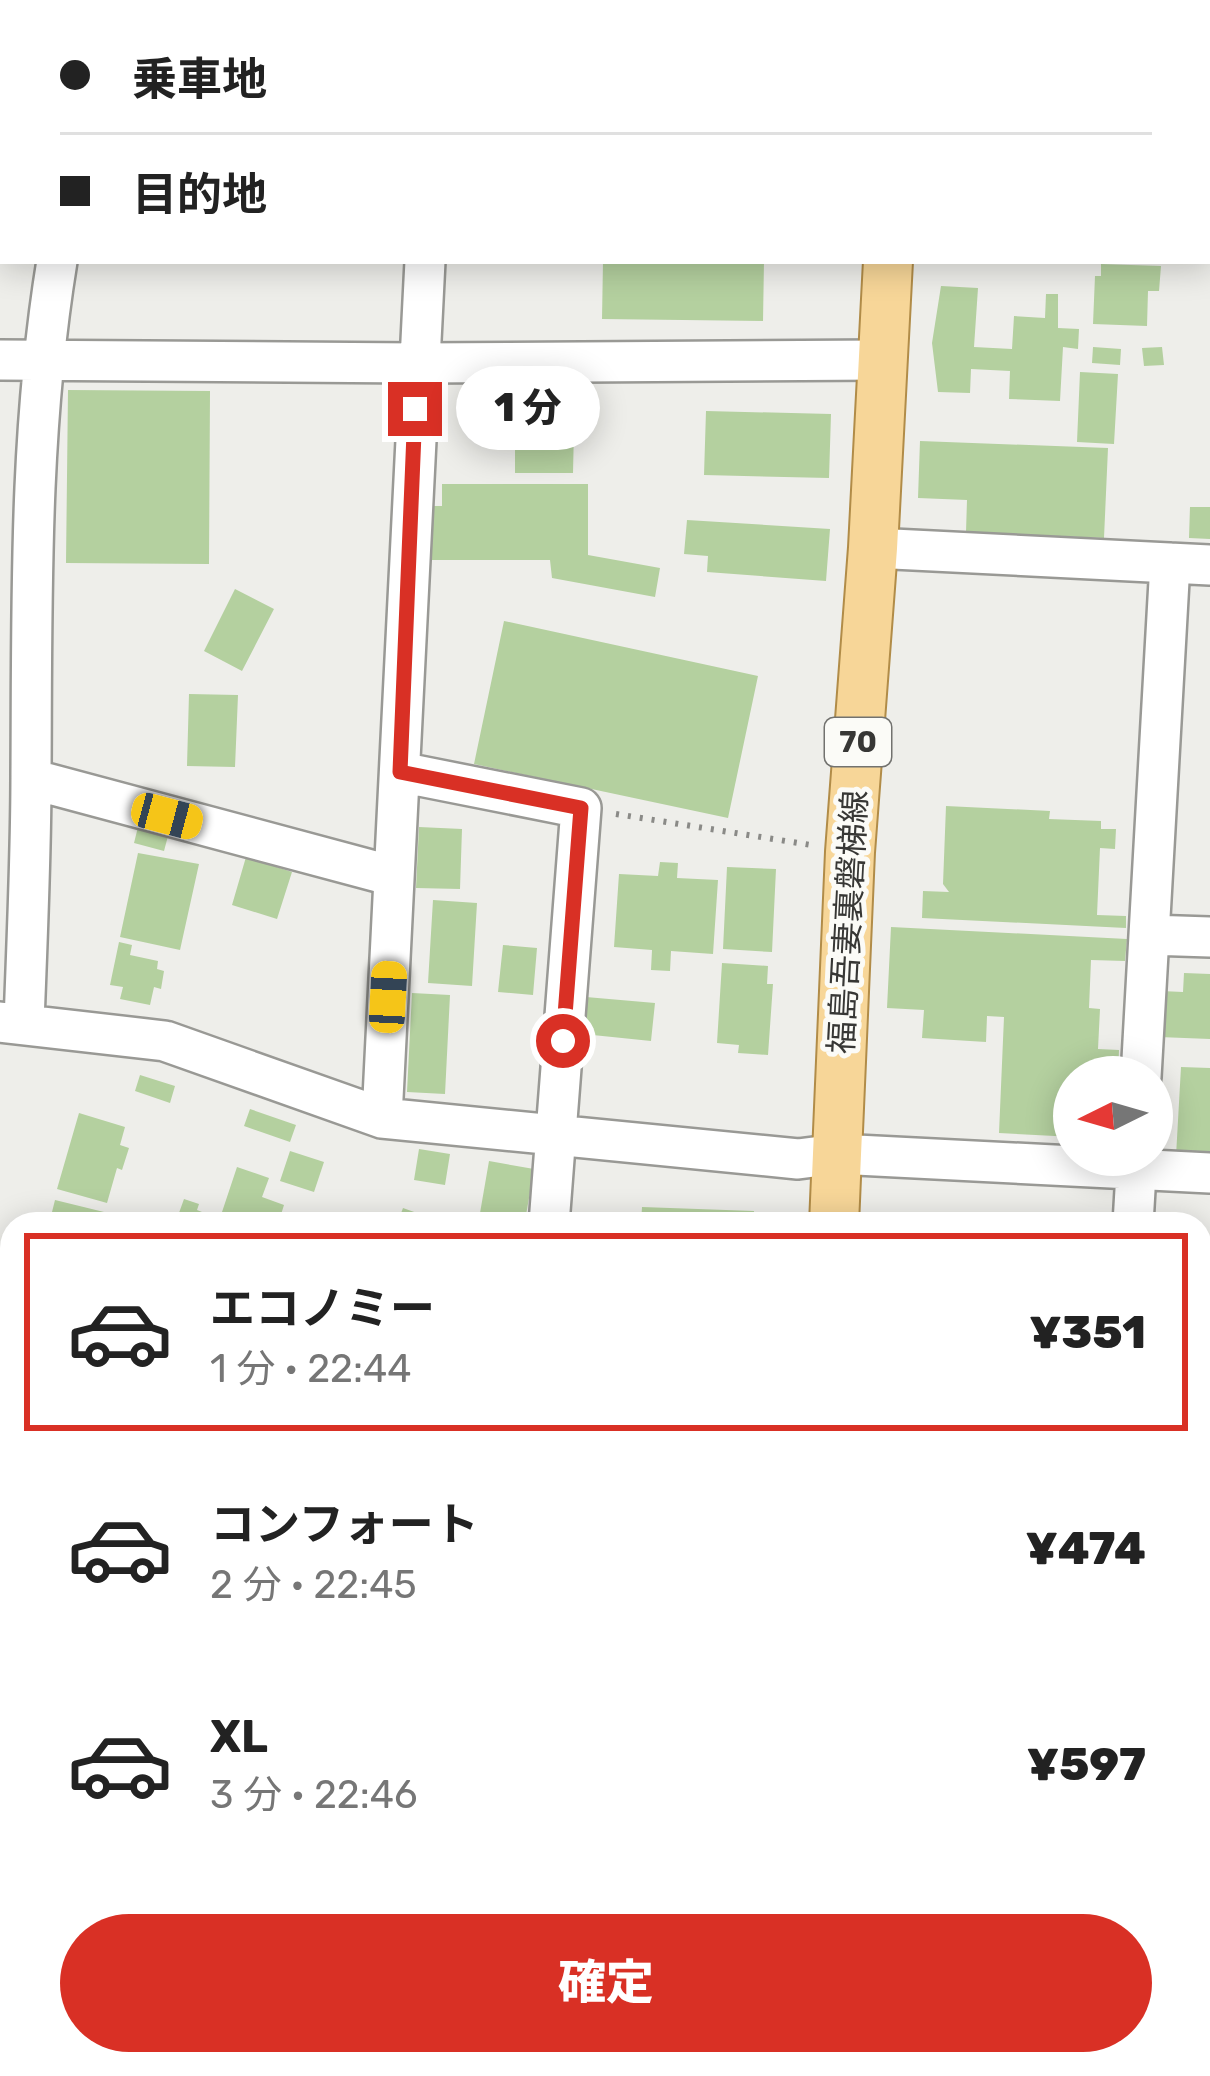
<!DOCTYPE html>
<html lang="ja">
<meta charset="utf-8">
<style>
:root{--surface:#fff;--page:#f6f6f6;--text:#222;--muted:#767676;--line:#e0e0e0;--accent:#d93025}
body{margin:0;font-family:Rubik,"Noto Sans JP",sans-serif;background:var(--page);color:var(--text);height:100vh;display:flex;flex-direction:column;font-size:45px;white-space:nowrap}
*{box-sizing:border-box;margin:0}
p{font-size:39px;color:var(--muted)}
.icon{flex:none;width:66px;height:66px;fill:none;stroke:currentColor;stroke-width:2;stroke-linecap:round;stroke-linejoin:round}
.map{position:relative;flex:1;overflow:hidden}
.drawer{position:absolute;left:0px;top:1212px;width:1212px;height:864px;display:flex;flex-direction:column;background:var(--surface);border-radius:36px 36px 0 0;box-shadow:0 6px 30px #0003}
.drawer>*{flex:none}
.top-card{position:absolute;left:0px;top:0px;width:1212px;height:264px;box-shadow:0 6px 30px #0003;display:grid;align-content:center;height:264px;padding:0 60px;background:var(--surface)}
.needle{width:78px;rotate:265deg}
.fabs{position:absolute;left:1053px;top:1056px;display:grid;gap:24px}
.fabs a{display:grid;place-items:center;width:120px;height:120px;border-radius:50%;background:var(--surface);box-shadow:0 6px 30px #0003;font-size:60px}
.end{position:absolute;width:54px;height:54px;margin:-27px;border:15px solid #d93025;background:#fff;box-shadow:0 0 0 6px #fff}
.from{border-radius:50%}
.bubble{position:absolute;height:84px;border-radius:42px;background:var(--surface);box-shadow:0 6px 30px #0003;font-size:39px;font-weight:800;line-height:84px;text-align:center}
.car{position:absolute;width:36px;height:72px;margin:-36px -18px;border-radius:15px;box-shadow:0 0 9px 3px #0007;background:linear-gradient(#f5c518 24%,#345 0 40%,#f5c518 0 76%,#345 0 86%,#f5c518 0)}
.top-card b{display:flex;align-items:center;gap:42px;height:114px;font-size:45px}
.top-card b+b{border-top:3px solid var(--line)}
.top-card i{width:30px;height:30px;background:var(--text)}
ul{padding:21px 0 0;list-style:none}
li{display:flex;align-items:center;gap:36px;height:198px;margin:0 24px 18px;padding:0 36px;border:6px solid transparent;border-radius:0px}
li div{flex:1}
li b{display:block;font-size:45px}
li em{font-style:normal;font-weight:800}
li.active{border-color:var(--accent)}
li>.icon{width:108px;height:108px;stroke-width:1.5}
.action{display:flex;gap:24px;margin-top:auto;padding:24px 60px}
.action a{flex:1;height:138px;border-radius:72px;background:var(--accent);color:#fff;font-size:48px;font-weight:800;line-height:138px;text-align:center}
.map>svg:first-child{display:block}
.building{fill:#b4d09f}
.lines{fill:none;stroke-linecap:round;stroke-linejoin:round}
.minor-casing{stroke:#999995;stroke-width:44}
.major-casing{stroke:#b18c48;stroke-width:52}
.highway-casing{stroke:#b18c48;stroke-width:62}
.path{stroke:#8a8a87;stroke-width:6;stroke-dasharray:3 9;stroke-linecap:butt}
.minor{stroke:#fff;stroke-width:39}
.major{stroke:#f7d698;stroke-width:48}
.highway{stroke:#f2ba53;stroke-width:57}
.route{stroke:#d93025;stroke-width:15}
.labels{text-anchor:middle;dominant-baseline:central;stroke-width:10;stroke-linejoin:round;paint-order:stroke}
.shield{fill:#fbfbf7;stroke:#72726f;stroke-width:3}
.shield-label{font-size:30px;font-weight:bold;fill:#373735}
.street-label{font-size:33px;fill:#373735;stroke:#fbfbf7}
</style>
<div class="map">
<svg width="1210" height="2076" viewBox="0 0 1210 2076">
<rect width="100%" height="100%" fill="#eeeeea"/>
<path class="building" d="M603,261h161l-1,60 -161,-2z
M1101,264l60,2 -2,25h-11l-1,35 -54,-2 2,-48h6z
M941,286l37,2 -4,59 38,2 2,-33 31,2 1,-24h12v34l21,1 -1,20 -15,-2 -3,54 -51,-2 1,-28 -39,-2 -1,24 -32,-1 -6,-49z
M1093,347l28,2 -1,16 -28,-2z
M1162,347l2,18 -20,1 -2,-18z
M1080,372l38,2 -4,70 -37,-2z
M68,390l142,1 -1,173 -143,-1z
M706,411l125,3 -2,64 -125,-3z
M515,428l59,1 -1,44h-58z
M920,441l188,7 -4,90 -138,-6 1,-32 -49,-2z
M442,484h146v71l72,13 -5,29 -103,-19 -2,-18h-119v-54h11z
M1190,507h20v32l-21,-1z
M687,520l143,9 -4,52 -119,-9 1,-16 -24,-2z
M235,589l39,20 -32,62 -38,-20z
M504,621l254,55 -30,142 -254,-54z
M189,694l49,1 -3,72 -48,-1z
M946,806l104,5 -1,8 52,2v8h15l-1,20 -15,-1 -3,67 29,1v12l-204,-10 1,-27 26,1 -6,-8z
M138,827l30,9 -4,15 -30,-8z
M419,827l43,2 -2,60 -44,-1z
M138,853l61,11 -19,86 -60,-13z
M246,857l46,15 -15,47 -45,-14z
M660,862l18,1 -1,15 41,2 -5,74 -42,-3 -1,20 -19,-1 1,-20 -38,-3 5,-73 39,2z
M727,867l49,2 -4,83 -49,-3z
M433,900l44,3 -5,83 -44,-3z
M891,927l236,12 -2,22 -34,-1 -2,48 11,1 -2,40 21,1 -1,27h-44v60l-75,-4 5,-116 -17,-1 -1,26 -64,-4 2,-28 -37,-2z
M119,942l13,3 -2,10 28,6 -1,8 7,2 -3,18 -7,-2 -4,18 -30,-6 3,-12 -13,-2z
M503,945l34,3 -4,47 -35,-3z
M722,963l46,3 -1,18h6l-5,71 -30,-2 1,-8 -22,-2z
M1184,973l26,1v65l-51,-2 2,-46 22,1z
M412,993l38,2 -5,99 -38,-2z
M586,997l69,6 -4,38 -68,-7z
M1181,1067l29,1v90l-34,-2z
M140,1075l35,11 -5,17 -35,-12z
M250,1109l46,16 -6,17 -46,-16z
M79,1113l46,14 -5,18 9,3 -7,22 -5,-2 -10,35 -50,-14z
M419,1149l31,5 -5,31 -31,-5z
M290,1151l34,11 -10,30 -34,-11z
M489,1161l45,8 -9,52 -45,-8z
M237,1167l32,11 -7,19 22,8 -6,19h-54l3,-11 -5,-1z
M184,1199l15,5 -2,6 10,4 -3,10h-29z
M55,1200l49,12 -3,12h-52z
M642,1207l112,4 -1,13h-112z
M403,1208l42,15v1h-48z
M1200,1274l10,1v47l-10,-1z
M1200,1353l10,1 -3,53 -7,-1z
M1200,1799h10v116h-10z
M12,1847v198l-12,1v-198z"/>
<g class="lines">
<defs>
<path id="minor" d="M98,3l1,-3
M445,3v-3
M1106,3l1,-3
M0,360l417,3 464,-3
M873,548l337,17
M400,772l181,36 -32,416
M31,779l362,97
M1149,935l61,2
M0,1022l165,19 217,77 416,41 39,-5 373,19
M24,1023c3,-83 7,-166 7,-248 1,-173 -2,-343 26,-514
M1141,1077l29,-514
M382,1118l43,-857
M1133,1224l4,-69
M1200,1341h10
M0,1515l12,-1
M1200,1654l10,-2
M0,1798l12,-1
M1200,1947l10,-1
M430,2064l38,12
M271,2076l121,-12"/>
<path id="major" d="M903,3v-3
M834,1224l16,-372 23,-304 15,-287"/>
<path id="highway" d="M1200,2010l10,-2
M1200,2057l10,-1
M759,2076l86,-12
M1076,2076l79,-12"/>
</defs>
<use href="#minor" class="minor-casing"/>
<use href="#major" class="major-casing"/>
<use href="#highway" class="highway-casing"/>
<path class="path" d="M616,814l195,31"/>
<use href="#minor" class="minor"/>
<use href="#major" class="major"/>
<use href="#highway" class="highway"/>
</g>
<g class="lines">
<path class="route" d="M415,409l-15,363 181,36 -18,233"/>
</g>
<g class="labels">
<rect class="shield" x="825" y="718" width="66" height="48" rx="9"/>
<g class="shield-label">
<text x="858" y="742">70</text>
</g>
<g class="street-label">
<text transform="translate(848 922) rotate(-87)">福島吾妻裏磐梯線</text>
</g>
</g>
</svg>
<div class="fabs">
<a><svg class="needle" viewBox="-14 -14 28 28"><path d="M0-13l5 13h-10z" fill="#e53935"/><path d="M0 13l5-13h-10z" fill="#767676"/></svg></a>
</div>
<i class="end from" style="left:563px;top:1041px"></i>
<i class="end" style="left:415px;top:409px"></i>
<div class="bubble" style="left:456px;top:366px;width:144px">1 分</div>
<i class="car" style="left:167px;top:816px;rotate:105deg"></i>
<i class="car" style="left:388px;top:997px;rotate:3deg"></i>
<div class="top-card">
<b><i class="from"></i>乗車地</b>
<b><i></i>目的地</b>
</div>
<section class="drawer">
<ul>
<li class="active"><svg class="icon" aria-label="car" viewBox="0 0 24 24"><path d="M5 17H2v-5l4-1 3-4h7l3 4 3 1v5h-3M9 17h6M6 11h13"/><circle cx="7" cy="17" r="2"/><circle cx="17" cy="17" r="2"/></svg><div><b>エコノミー</b><p>1 分 · 22:44</p></div><em>¥351</em></li>
<li><svg class="icon" aria-label="car" viewBox="0 0 24 24"><path d="M5 17H2v-5l4-1 3-4h7l3 4 3 1v5h-3M9 17h6M6 11h13"/><circle cx="7" cy="17" r="2"/><circle cx="17" cy="17" r="2"/></svg><div><b>コンフォート</b><p>2 分 · 22:45</p></div><em>¥474</em></li>
<li><svg class="icon" aria-label="car" viewBox="0 0 24 24"><path d="M5 17H2v-5l4-1 3-4h7l3 4 3 1v5h-3M9 17h6M6 11h13"/><circle cx="7" cy="17" r="2"/><circle cx="17" cy="17" r="2"/></svg><div><b>XL</b><p>3 分 · 22:46</p></div><em>¥597</em></li>
</ul>
<div class="action"><a>確定</a></div>
</section>
</div>
